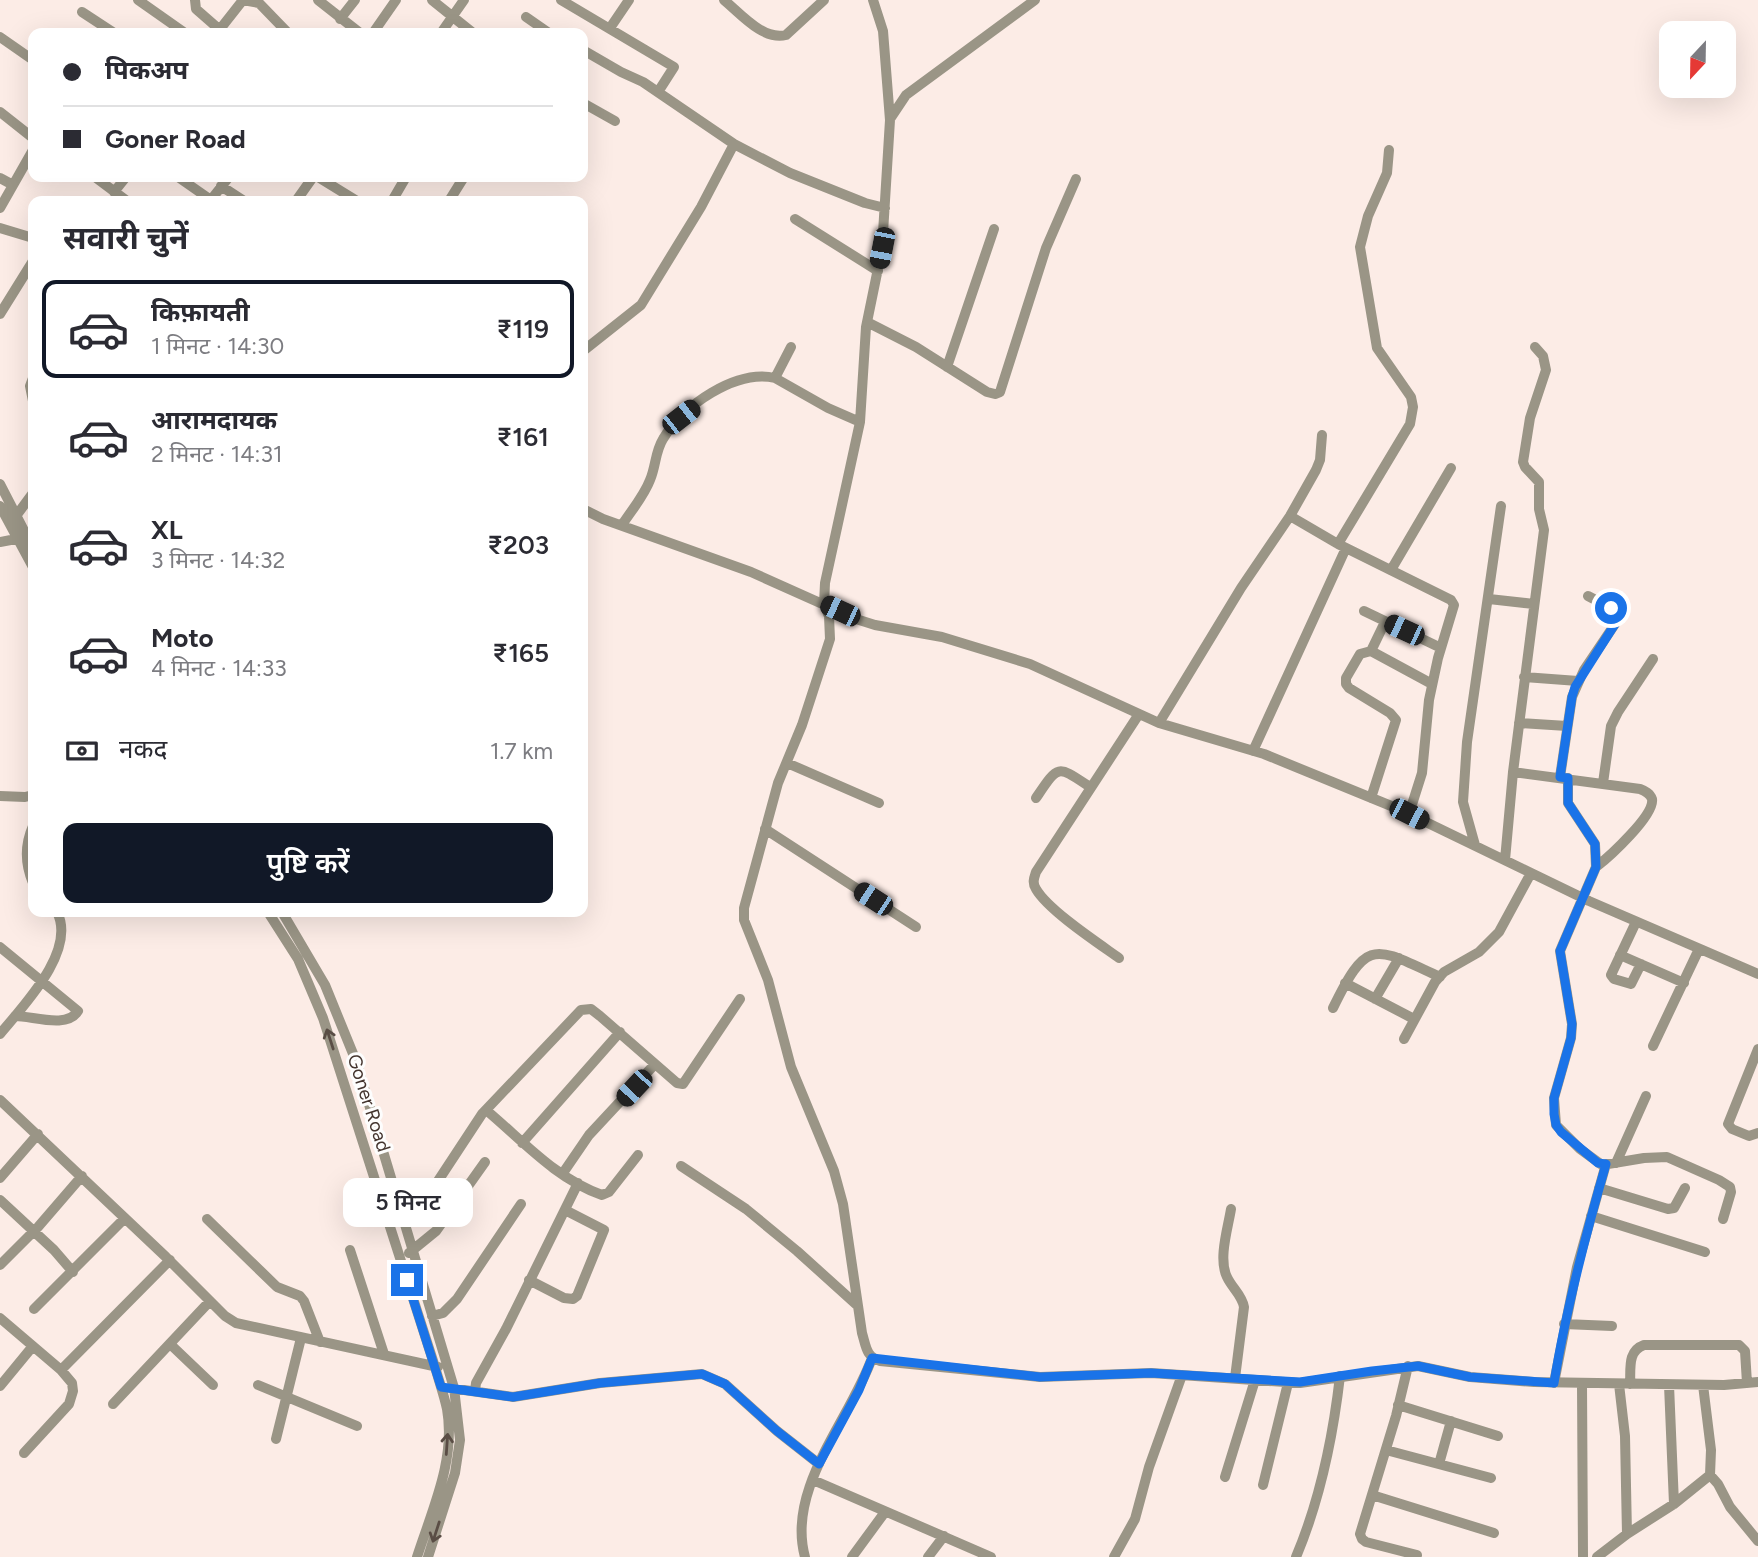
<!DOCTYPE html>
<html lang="hi">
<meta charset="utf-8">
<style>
:root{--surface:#fff;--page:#f2f2f3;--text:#2b2b33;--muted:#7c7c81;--line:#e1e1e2;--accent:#111827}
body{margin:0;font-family:Figtree,"Noto Sans Devanagari",sans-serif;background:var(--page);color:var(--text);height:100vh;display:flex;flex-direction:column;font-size:26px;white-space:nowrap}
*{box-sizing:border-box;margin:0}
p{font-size:23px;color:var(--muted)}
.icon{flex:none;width:38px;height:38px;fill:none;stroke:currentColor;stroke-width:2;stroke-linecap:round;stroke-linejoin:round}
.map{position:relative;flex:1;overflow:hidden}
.panel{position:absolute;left:28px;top:196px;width:560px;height:721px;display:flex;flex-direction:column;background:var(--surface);border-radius:14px;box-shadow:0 7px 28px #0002}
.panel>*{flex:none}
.banner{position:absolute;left:28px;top:28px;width:560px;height:154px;border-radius:14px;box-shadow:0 7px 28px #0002;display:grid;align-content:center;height:154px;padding:0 35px;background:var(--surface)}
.needle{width:46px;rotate:202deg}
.tools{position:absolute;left:1659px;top:21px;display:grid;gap:14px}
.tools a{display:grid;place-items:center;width:77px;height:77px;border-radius:14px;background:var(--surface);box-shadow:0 7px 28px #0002;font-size:35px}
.end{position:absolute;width:32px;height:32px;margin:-16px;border:9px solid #1a73e8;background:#fff;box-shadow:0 0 0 4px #fff}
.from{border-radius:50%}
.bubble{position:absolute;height:49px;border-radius:14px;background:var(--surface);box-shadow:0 7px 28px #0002;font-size:23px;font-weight:600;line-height:49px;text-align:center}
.car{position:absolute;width:21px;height:42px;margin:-21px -10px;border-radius:9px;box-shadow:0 0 5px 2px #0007;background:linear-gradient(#222 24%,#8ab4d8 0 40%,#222 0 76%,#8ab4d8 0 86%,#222 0)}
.banner b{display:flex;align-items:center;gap:24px;height:66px;font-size:26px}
.banner b+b{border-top:2px solid var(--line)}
.banner i{width:18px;height:18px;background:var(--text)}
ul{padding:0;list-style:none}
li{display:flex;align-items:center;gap:21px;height:98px;margin:0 14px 10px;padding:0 21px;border:4px solid transparent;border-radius:14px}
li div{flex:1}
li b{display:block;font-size:26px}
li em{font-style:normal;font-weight:600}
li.on{border-color:var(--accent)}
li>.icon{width:63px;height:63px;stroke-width:1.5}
h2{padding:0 35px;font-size:32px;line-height:84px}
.pay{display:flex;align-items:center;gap:18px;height:77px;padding:0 35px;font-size:26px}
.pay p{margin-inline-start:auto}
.button{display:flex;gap:14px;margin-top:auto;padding:14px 35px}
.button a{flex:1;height:80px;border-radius:14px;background:var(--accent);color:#fff;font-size:28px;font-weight:600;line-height:80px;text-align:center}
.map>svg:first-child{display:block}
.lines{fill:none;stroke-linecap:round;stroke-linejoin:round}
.minor{stroke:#9a9586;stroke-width:10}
.oneway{stroke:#5a4d45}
.route{stroke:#1a73e8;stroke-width:9}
.labels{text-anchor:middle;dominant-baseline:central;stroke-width:6;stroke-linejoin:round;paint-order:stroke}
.street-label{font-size:19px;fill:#44352f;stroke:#fdfdfd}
</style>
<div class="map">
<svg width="1758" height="1557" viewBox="0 0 1758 1557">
<rect width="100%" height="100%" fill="#fcece6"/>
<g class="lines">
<path class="minor" d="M138,0l47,33
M195,0l1,9 24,21
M318,0l42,33
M432,0l41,33
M561,0l113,67 -16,25
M724,0c16,13 39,41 62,35l38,-35
M873,0l10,31 7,89 -8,129 -16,78 -6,95 -35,161 -1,21 5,12 1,23 -28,86 -24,58 -34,125v12l24,60 23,87 43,104 9,33 19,129c4,13 4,24 18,28l160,16 111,-4 149,10 118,-17 52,11 64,5 190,3 34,-3
M82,12l32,21
M526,17l23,16
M340,19l15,-19
M610,28l19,-28
M217,33l26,-33 16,3 29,30
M373,33l23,-33
M441,33l23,-33
M0,37l33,23
M583,50l38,22 22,10 91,62 56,29 75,30 20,5
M583,103l32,18
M0,112l33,26
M890,119l16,-24 129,-95
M95,177l32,24
M178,177l33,23
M318,177l39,24
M0,178l13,7
M221,186l23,15
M114,192l12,-15
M210,201l19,-24
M296,201l17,-24
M392,201l14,-24
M449,201l15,-24
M0,208l33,-58
M795,219l83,52
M0,228l33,10
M0,314l33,-53
M867,322l49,25 71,45 8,2 5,-2 46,-144 30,-69
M583,351l58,-46 60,-98 33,-63
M947,367l47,-138
M33,378l-3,8 3,15
M775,378l16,-31
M0,484l33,64
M0,506l33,61
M583,509l20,10 148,53 105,47 19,6 67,12 88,27 129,59 105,31 137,56 188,91 169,73
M16,516l17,-23
M1290,516l48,28 113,56 3,5 -16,53 -9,42 -7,73 -13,41
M622,525c9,-14 22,-29 28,-45 6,-14 5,-28 13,-41 19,-33 73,-70 112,-61l53,30 32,14
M0,542l21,-4
M1338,544l72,-120 3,-17 -2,-10 -34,-49 -17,-101 8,-31 19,-43 2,-23
M1391,570l60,-102
M1489,599l45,5
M1364,611l77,37
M1371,651l14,-29
M1524,677l54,4
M1159,723l82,-135 49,-72 26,-46 4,-10 2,-25
M1519,723l48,3
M1253,751l93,-203
M787,763l92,40
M1513,772l127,17c5,2 10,4 12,10 3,16 -43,58 -56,68
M1560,777l12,-80 12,-27 31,-46 2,-6 -6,-10 -23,-12
M1568,778v25l27,41 1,23 -36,84 12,73 -1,14 -17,60 2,27 24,24 22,16 42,-7 23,-1 52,23 11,7 1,5 -8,27
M1603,783l8,-57 7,-14 35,-53
M0,796l25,1 8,-2
M1036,798c23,-34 21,-33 54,-11
M1371,798l25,-78 -6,-7 -41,-25 -3,-4v-6l14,-24 11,-3 61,33
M33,826c-8,18 -8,38 0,57
M765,829l151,98
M1475,845l-12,-43 4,-60 34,-236
M1505,860l8,-88 31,-242 -5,-21v-27l-14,-15 -2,-5 7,-44 16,-48 -3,-14 -8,-9
M268,912l30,47 25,59 112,349c4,14 9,28 12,42 9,51 -15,101 -30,148
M282,912l43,73 31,76 98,327 6,52 -5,33 -27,84
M1636,922l-25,53 3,4 17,5 10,-20
M0,947l78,64c-11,18 -45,5 -63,5
M1620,955l64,28
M1119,958c-21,-15 -71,-48 -83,-69 -4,-6 -2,-11 0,-17l103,-158
M1345,983l69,36
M1375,999l24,-41
M1333,1008c35,-72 41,-61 107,-31
M0,1034c23,-28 77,-83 57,-122
M1404,1039l31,-57 9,-10 35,-20 20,-20 32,-59
M1653,1046l46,-97
M1758,1049l-30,75 4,5 17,7 9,-3
M0,1100l166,157 59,59 11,7 202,44
M486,1110c36,30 70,69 116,85l7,-3 29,-37
M522,1143l98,-111
M1616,1163l30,-67
M681,1166l65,43 51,42 61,55
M563,1173l26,-38 66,-71
M0,1178l38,-44
M1599,1188l69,21 6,-1 11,-20
M0,1200l54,50 19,22
M1231,1209c-3,19 -13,50 -4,68 5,11 15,18 17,30l-9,71
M400,1210l22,-9 10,-11 50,-76 99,-104 10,-1 9,7 77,67 6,1 57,-85
M1591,1216l114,36
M207,1219l70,68 23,9 4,5 16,41
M350,1250l34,104
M409,1253l27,-22 49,-69
M0,1265l38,-38 44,-51
M529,1280l35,18 9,1 4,-3 27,-66 -39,-20
M34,1309l91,-91
M432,1316l11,-3 14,-14 64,-95
M0,1318l61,52 11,13 1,8 -4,13 -45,49
M1564,1324l48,2
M170,1344l43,41
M1408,1366l-12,50 -36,118 2,5 4,3 51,13
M61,1370l109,-110
M1554,1383l23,-116 29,-103
M1582,1384l1,173
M1619,1384l6,52 2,98
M1630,1384c1,-15 -3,-33 14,-39h95l6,6 2,32
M258,1385l99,41
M1669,1385l5,119
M0,1386l33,-40
M450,1388l63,9 87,-14 102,-9 23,10 52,47 42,33
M475,1391l1,-8 30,-54 72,-146
M113,1404l97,-103
M1398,1405l100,31
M276,1439l25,-101
M1386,1450l105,28
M1439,1464l12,-43
M1710,1475l8,9 12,23 28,34
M1225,1477l30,-97
M813,1480l178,77
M1263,1485l25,-102
M1372,1495l122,38
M805,1557c-19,-69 45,-137 67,-199
M852,1557l33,-45
M928,1557l16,-21
M1114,1557l21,-38 14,-52 33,-92
M1296,1557c24,-57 37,-120 44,-181
M1597,1557l30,-23 47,-30 36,-29 1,-25 -8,-65"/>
</g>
<defs><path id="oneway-shaft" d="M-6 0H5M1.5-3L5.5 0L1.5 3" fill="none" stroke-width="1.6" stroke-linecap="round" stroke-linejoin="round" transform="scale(1.75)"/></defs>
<g class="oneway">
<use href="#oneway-shaft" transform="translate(330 1039) rotate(-108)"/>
<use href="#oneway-shaft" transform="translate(447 1444) rotate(-86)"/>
<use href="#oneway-shaft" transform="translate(436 1532) rotate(108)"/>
</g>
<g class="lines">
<path class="route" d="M407,1280l34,107 72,10 87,-14 102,-9 23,10 52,47 42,33 40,-74 13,-32 168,19 111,-4 149,9 72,-11 46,-5 52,11 84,6c12,-74 31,-146 52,-219l-8,-1 -37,-31 -5,-7 -2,-11v-16l17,-60 1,-14 -12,-73 36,-84 -1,-23 -27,-41v-25l-8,-1 12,-80 3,-10 40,-63 2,-6 -6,-10"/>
</g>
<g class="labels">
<g class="street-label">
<text transform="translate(369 1103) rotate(72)">Goner Road</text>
</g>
</g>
</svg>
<div class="tools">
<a><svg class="needle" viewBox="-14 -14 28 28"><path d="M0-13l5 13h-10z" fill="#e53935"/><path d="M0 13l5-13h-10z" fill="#7c7c81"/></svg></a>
</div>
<i class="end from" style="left:1611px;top:608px"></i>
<i class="end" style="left:407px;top:1280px"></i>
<div class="bubble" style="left:343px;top:1178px;width:130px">5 मिनट</div>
<i class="car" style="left:882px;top:248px;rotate:191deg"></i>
<i class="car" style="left:681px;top:417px;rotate:52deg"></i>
<i class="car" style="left:840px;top:611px;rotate:295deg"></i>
<i class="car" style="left:1404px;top:630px;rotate:295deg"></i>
<i class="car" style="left:1409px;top:814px;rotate:117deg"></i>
<i class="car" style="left:873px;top:899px;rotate:303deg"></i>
<i class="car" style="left:634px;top:1088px;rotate:223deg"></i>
<div class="banner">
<b><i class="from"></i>पिकअप</b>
<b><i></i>Goner Road</b>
</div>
<section class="panel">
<h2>सवारी चुनें</h2>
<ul>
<li class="on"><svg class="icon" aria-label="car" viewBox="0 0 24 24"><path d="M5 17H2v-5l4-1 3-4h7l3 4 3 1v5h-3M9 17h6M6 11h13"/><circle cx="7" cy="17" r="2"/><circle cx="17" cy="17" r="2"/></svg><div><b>किफ़ायती</b><p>1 मिनट · 14:30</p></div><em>₹119</em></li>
<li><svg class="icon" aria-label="car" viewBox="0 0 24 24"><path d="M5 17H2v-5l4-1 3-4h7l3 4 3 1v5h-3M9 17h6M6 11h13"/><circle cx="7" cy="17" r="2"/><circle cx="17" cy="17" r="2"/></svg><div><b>आरामदायक</b><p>2 मिनट · 14:31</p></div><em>₹161</em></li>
<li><svg class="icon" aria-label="car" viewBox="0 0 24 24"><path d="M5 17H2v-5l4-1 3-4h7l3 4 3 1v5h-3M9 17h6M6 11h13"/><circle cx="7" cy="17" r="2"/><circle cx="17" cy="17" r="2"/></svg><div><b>XL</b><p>3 मिनट · 14:32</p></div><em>₹203</em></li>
<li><svg class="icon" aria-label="car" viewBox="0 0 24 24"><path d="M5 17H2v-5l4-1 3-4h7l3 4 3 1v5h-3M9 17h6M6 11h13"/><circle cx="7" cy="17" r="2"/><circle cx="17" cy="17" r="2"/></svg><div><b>Moto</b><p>4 मिनट · 14:33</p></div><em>₹165</em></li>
</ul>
<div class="pay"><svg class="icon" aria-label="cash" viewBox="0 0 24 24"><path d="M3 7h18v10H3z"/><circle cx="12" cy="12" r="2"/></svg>नकद<p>1.7 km</p></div>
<div class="button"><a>पुष्टि करें</a></div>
</section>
</div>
